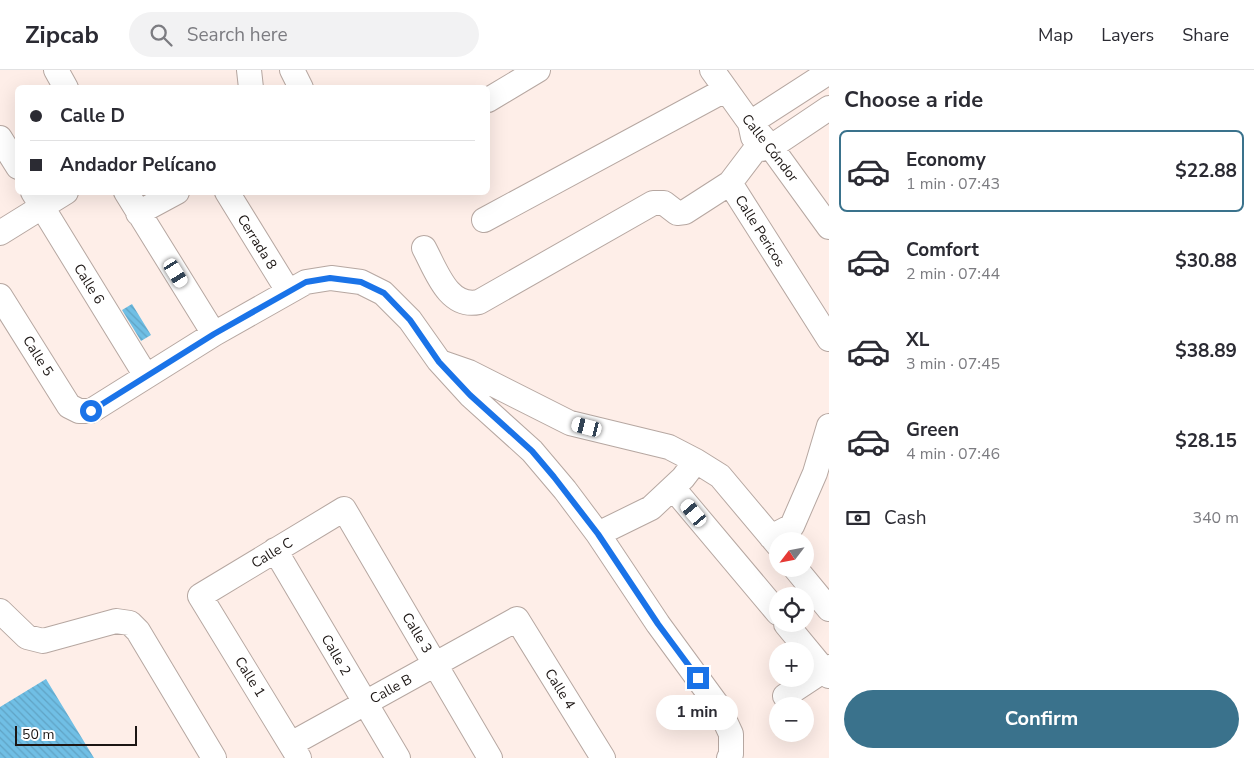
<!DOCTYPE html>
<meta charset="utf-8">
<style>
:root{--surface:#fff;--page:#f2f2f3;--text:#2b2b33;--muted:#7c7c81;--line:#e1e1e2;--accent:#3a728c}
body{margin:0;font-family:"Nunito Sans",sans-serif;background:var(--page);color:var(--text);height:100vh;display:flex;flex-direction:column;font-size:19px;white-space:nowrap}
*{box-sizing:border-box;margin:0}
p{font-size:16px;color:var(--muted)}
.icon{flex:none;width:28px;height:28px;fill:none;stroke:currentColor;stroke-width:2;stroke-linecap:round;stroke-linejoin:round}
.map{position:relative;flex:1;overflow:hidden}
.panel{display:flex;flex-direction:column;background:var(--surface);width:425px}
.panel>*{flex:none}
.banner{position:absolute;left:15px;top:15px;width:475px;height:110px;border-radius:8px;box-shadow:0 5px 20px #0002;display:grid;align-content:center;height:110px;padding:0 15px;background:var(--surface)}
.needle{width:32px;rotate:238deg}
.tools{position:absolute;left:769px;top:462px;display:grid;gap:10px}
.tools a{display:grid;place-items:center;width:45px;height:45px;border-radius:50%;background:var(--surface);box-shadow:0 5px 20px #0002;font-size:25px}
.scale{position:absolute;left:15px;bottom:12px;width:122px;box-sizing:border-box;padding-left:5px;border:2px solid #1c1614;border-top:0;font-size:14px;line-height:18px;white-space:nowrap;color:#1c1614;-webkit-text-stroke:4px #fff;paint-order:stroke}
.end{position:absolute;width:22px;height:22px;margin:-11px;border:6px solid #1a73e8;background:#fff;box-shadow:0 0 0 2px #fff}
.from{border-radius:50%}
.bubble{position:absolute;height:35px;border-radius:18px;background:var(--surface);box-shadow:0 5px 20px #0002;font-size:16px;font-weight:700;line-height:35px;text-align:center}
.car{position:absolute;width:15px;height:30px;margin:-15px -8px;border-radius:6px;box-shadow:0 0 4px 1px #0007;background:linear-gradient(#fff 24%,#345 0 40%,#fff 0 76%,#345 0 86%,#fff 0)}
.banner b{display:flex;align-items:center;gap:18px;height:48px;font-size:19px}
.banner b+b{border-top:1px solid var(--line)}
.banner i{width:12px;height:12px;background:var(--text)}
ul{padding:0;list-style:none}
li{display:flex;align-items:center;gap:15px;height:82px;margin:0 10px 8px;padding:0 5px;border:2px solid transparent;border-radius:8px}
li div{flex:1}
li b{display:block;font-size:19px}
li em{font-style:normal;font-weight:700}
li.active{border-color:var(--accent)}
li>.icon{width:45px;height:45px;stroke-width:1.5}
h2{padding:0 15px;font-size:22px;line-height:60px}
.pay{display:flex;align-items:center;gap:12px;height:55px;padding:0 15px;font-size:19px}
.pay p{margin-inline-start:auto}
.action{display:flex;gap:10px;margin-top:auto;padding:10px 15px}
.action a{flex:1;height:58px;border-radius:30px;background:var(--accent);color:#fff;font-size:20px;font-weight:700;line-height:58px;text-align:center}
header{display:flex;align-items:center;gap:30px;box-sizing:border-box;height:70px;padding:0 25px;background:var(--surface);border-bottom:1px solid var(--line)}
header strong{font-size:24px}
nav{display:flex;gap:28px;margin-inline-start:auto;font-size:18px}
.search{width:350px;height:45px;background:var(--page);display:flex;align-items:center;gap:12px;box-sizing:border-box;padding:0 18px;border-radius:28px;color:var(--muted);font-size:19px}
main{display:flex;flex:1;min-height:0}
.map>svg:first-child{display:block}
.building{fill:url(#building-back-hatch)}
.lines{fill:none;stroke-linecap:round;stroke-linejoin:round}
.minor-casing{stroke:#b6a7a1;stroke-width:26}
.minor{stroke:#fff;stroke-width:24}
.route{stroke:#1a73e8;stroke-width:6}
.labels{text-anchor:middle;dominant-baseline:central;stroke-width:5;stroke-linejoin:round;paint-order:stroke}
.street-label{font-size:14px;fill:#1c1614;stroke:#fff}
</style>
<header>
<strong>Zipcab</strong>
<div class="search"><svg class="icon" aria-label="search" viewBox="0 0 24 24"><circle cx="10" cy="10" r="6"/><path d="M15 15l6 6"/></svg>Search here</div>
<nav><a>Map</a><a>Layers</a><a>Share</a></nav>
</header>
<main>
<div class="map">
<svg width="829" height="688" viewBox="0 0 829 688">
<defs>
<pattern id="building-back-hatch" width="6" height="6" patternUnits="userSpaceOnUse" patternTransform="scale(1.25)"><rect width="6" height="6" fill="#70bfe5"/><path d="M-1 5l2 2M0 0l6 6M5-1l2 2" fill="none" stroke="#60a3c4"/></pattern>
</defs>
<rect width="100%" height="100%" fill="#feeee8"/>
<path class="building" d="M132,234l19,31 -10,6 -19,-31z
M46,609l48,79h-94v-51z"/>
<g class="lines">
<defs>
<path id="minor" d="M56,0l10,18
M249,0l2,18
M292,0l9,18
M712,0l38,53 21,24 58,80
M488,30l50,-30
M829,38l-58,39 -16,3 -25,33 99,156
M753,67l-3,-14 79,-51
M0,68l18,29
M33,122l113,184
M126,122l88,142
M227,122l61,99
M138,143l39,-21
M484,150l241,-130
M0,163l66,-41
M424,178c12,22 24,61 55,54l174,-99h11l13,10 8,-1 45,-29
M0,226l69,110 10,5h12l123,-77 92,-52 25,-4 30,4 22,11 27,27 29,41 31,34 62,56 33,39 33,44 60,90 60,82 13,28v20l-2,4
M443,293l26,9 101,51 99,24 27,14 24,15 58,69
M673,418l105,125
M598,464l53,-26 32,-30 13,-17
M771,467l21,-11 23,-53 14,-47
M275,480l123,208
M796,499l33,40
M0,541l27,26 16,4 73,-20 14,2 8,8 76,127
M786,554l43,52
M785,626l44,-29
M291,674l226,-125 86,139
M299,688l-99,-162 144,-87 146,249"/>
</defs>
<use href="#minor" class="minor-casing"/>
<use href="#minor" class="minor"/>
</g>
<g class="lines">
<path class="route" d="M91,341l123,-77 92,-52 24,-4 31,4 23,11 26,27 29,42 31,33 62,56 22,26 44,57 60,90 40,54"/>
</g>
<g class="labels">
<g class="street-label">
<text transform="translate(770 78) rotate(52)">Calle Cóndor</text>
<text transform="translate(760 161) rotate(58)">Calle Pericos</text>
<text transform="translate(257 172) rotate(58)">Cerrada 8</text>
<text transform="translate(89 214) rotate(58)">Calle 6</text>
<text transform="translate(38 286) rotate(58)">Calle 5</text>
<text transform="translate(272 483) rotate(-31)">Calle C</text>
<text transform="translate(417 563) rotate(59)">Calle 3</text>
<text transform="translate(336 585) rotate(60)">Calle 2</text>
<text transform="translate(250 607) rotate(58)">Calle 1</text>
<text transform="translate(391 619) rotate(-29)">Calle B</text>
<text transform="translate(560 619) rotate(58)">Calle 4</text>
</g>
</g>
</svg>
<div class="tools">
<a><svg class="needle" viewBox="-14 -14 28 28"><path d="M0-13l5 13h-10z" fill="#e53935"/><path d="M0 13l5-13h-10z" fill="#7c7c81"/></svg></a>
<a><svg class="icon" aria-label="locate" viewBox="0 0 24 24"><circle cx="12" cy="12" r="6"/><path d="M12 2v4M12 18v4M2 12h4M18 12h4"/></svg></a>
<a>+</a>
<a>−</a>
</div>
<div class="scale">50 m</div>
<i class="end from" style="left:91px;top:341px"></i>
<i class="end" style="left:698px;top:608px"></i>
<div class="bubble" style="left:656px;top:625px;width:82px">1 min</div>
<i class="car" style="left:176px;top:203px;rotate:148deg"></i>
<i class="car" style="left:587px;top:357px;rotate:284deg"></i>
<i class="car" style="left:694px;top:443px;rotate:320deg"></i>
<div class="banner">
<b><i class="from"></i>Calle D</b>
<b><i></i>Andador Pelícano</b>
</div>
</div>
<section class="panel">
<h2>Choose a ride</h2>
<ul>
<li class="active"><svg class="icon" aria-label="car" viewBox="0 0 24 24"><path d="M5 17H2v-5l4-1 3-4h7l3 4 3 1v5h-3M9 17h6M6 11h13"/><circle cx="7" cy="17" r="2"/><circle cx="17" cy="17" r="2"/></svg><div><b>Economy</b><p>1 min · 07:43</p></div><em>$22.88</em></li>
<li><svg class="icon" aria-label="car" viewBox="0 0 24 24"><path d="M5 17H2v-5l4-1 3-4h7l3 4 3 1v5h-3M9 17h6M6 11h13"/><circle cx="7" cy="17" r="2"/><circle cx="17" cy="17" r="2"/></svg><div><b>Comfort</b><p>2 min · 07:44</p></div><em>$30.88</em></li>
<li><svg class="icon" aria-label="car" viewBox="0 0 24 24"><path d="M5 17H2v-5l4-1 3-4h7l3 4 3 1v5h-3M9 17h6M6 11h13"/><circle cx="7" cy="17" r="2"/><circle cx="17" cy="17" r="2"/></svg><div><b>XL</b><p>3 min · 07:45</p></div><em>$38.89</em></li>
<li><svg class="icon" aria-label="car" viewBox="0 0 24 24"><path d="M5 17H2v-5l4-1 3-4h7l3 4 3 1v5h-3M9 17h6M6 11h13"/><circle cx="7" cy="17" r="2"/><circle cx="17" cy="17" r="2"/></svg><div><b>Green</b><p>4 min · 07:46</p></div><em>$28.15</em></li>
</ul>
<div class="pay"><svg class="icon" aria-label="cash" viewBox="0 0 24 24"><path d="M3 7h18v10H3z"/><circle cx="12" cy="12" r="2"/></svg>Cash<p>340 m</p></div>
<div class="action"><a>Confirm</a></div>
</section>
</main>
